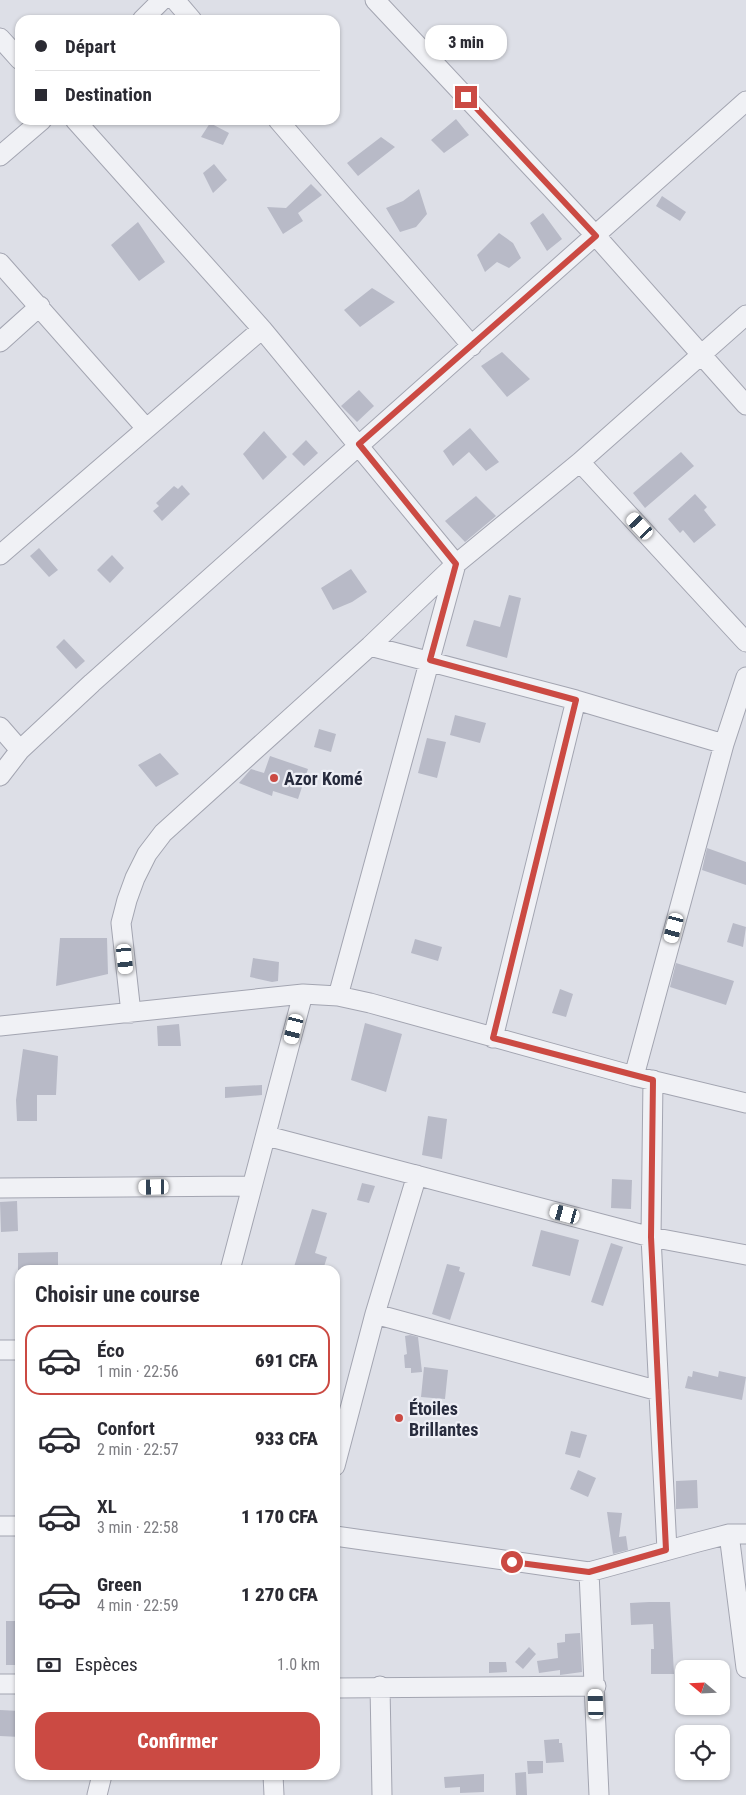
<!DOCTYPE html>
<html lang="fr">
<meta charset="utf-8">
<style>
:root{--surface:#fff;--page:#f7f7f7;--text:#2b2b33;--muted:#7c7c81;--line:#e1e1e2;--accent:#cb4a43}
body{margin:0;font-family:"Roboto Condensed",sans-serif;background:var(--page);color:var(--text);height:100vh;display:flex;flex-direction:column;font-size:19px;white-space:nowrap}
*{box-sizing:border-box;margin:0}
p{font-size:16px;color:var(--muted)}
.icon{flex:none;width:28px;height:28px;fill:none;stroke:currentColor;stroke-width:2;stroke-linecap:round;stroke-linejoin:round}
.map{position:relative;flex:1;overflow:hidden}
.details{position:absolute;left:15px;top:1265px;width:325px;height:515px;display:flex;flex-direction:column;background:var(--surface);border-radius:15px;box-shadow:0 1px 4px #0004}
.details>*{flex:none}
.banner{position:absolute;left:15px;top:15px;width:325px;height:110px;border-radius:15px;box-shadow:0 1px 4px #0004;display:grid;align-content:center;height:110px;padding:0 20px;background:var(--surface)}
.needle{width:32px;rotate:289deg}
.fabs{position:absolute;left:675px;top:1660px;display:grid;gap:10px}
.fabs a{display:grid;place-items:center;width:55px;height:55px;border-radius:10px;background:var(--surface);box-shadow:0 1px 4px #0004;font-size:25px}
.end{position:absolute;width:22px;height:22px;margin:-11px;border:6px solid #cb4a43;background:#fff;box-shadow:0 0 0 2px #fff}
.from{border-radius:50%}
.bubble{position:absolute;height:35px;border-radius:15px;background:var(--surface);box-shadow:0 1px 4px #0004;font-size:16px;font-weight:800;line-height:35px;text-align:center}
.car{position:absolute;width:15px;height:30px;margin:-15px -8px;border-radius:6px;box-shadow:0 0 4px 1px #0007;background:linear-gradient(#fff 24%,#345 0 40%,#fff 0 76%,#345 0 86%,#fff 0)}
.banner b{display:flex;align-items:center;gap:18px;height:48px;font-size:19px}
.banner b+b{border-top:1px solid var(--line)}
.banner i{width:12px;height:12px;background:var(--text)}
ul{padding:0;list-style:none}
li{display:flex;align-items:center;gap:15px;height:70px;margin:0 10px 8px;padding:0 10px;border:2px solid transparent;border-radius:15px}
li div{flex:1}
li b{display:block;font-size:19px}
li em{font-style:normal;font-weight:800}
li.on{border-color:var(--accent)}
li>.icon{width:45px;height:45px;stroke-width:1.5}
h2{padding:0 20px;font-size:22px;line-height:60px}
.pay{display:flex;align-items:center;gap:12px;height:55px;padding:0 20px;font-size:19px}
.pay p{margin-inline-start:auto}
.primary-button{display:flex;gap:10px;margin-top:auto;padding:10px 20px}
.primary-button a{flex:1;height:58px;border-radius:15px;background:var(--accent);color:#fff;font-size:20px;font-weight:800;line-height:58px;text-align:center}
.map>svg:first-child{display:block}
.building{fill:#b8bac7}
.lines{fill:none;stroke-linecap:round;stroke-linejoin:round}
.minor-casing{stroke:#a3a5b1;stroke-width:21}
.minor{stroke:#f0f1f5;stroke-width:19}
.route{stroke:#cb4a43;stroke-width:6}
.poi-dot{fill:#cb4a43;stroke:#edeef5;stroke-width:2}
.labels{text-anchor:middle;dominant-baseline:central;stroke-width:4.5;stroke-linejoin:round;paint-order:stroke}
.poi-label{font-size:18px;font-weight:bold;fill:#272b3d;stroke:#edeef5;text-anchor:start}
</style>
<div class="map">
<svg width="746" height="1795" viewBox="0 0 746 1795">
<rect width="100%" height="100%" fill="#dddfe7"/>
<path class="building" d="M456,119l13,16 -25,18 -13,-13z
M210,123l19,10 -6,12 -22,-8z
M381,137l14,10 -37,29 -11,-13z
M214,164l13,16 -14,13 -10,-20z
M311,184l11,11 -24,18 5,8 -20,13 -16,-27 19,1z
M419,189l8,25 -11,13 -16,5 -14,-24 17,-7z
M662,196l24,16 -6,9 -24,-15z
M543,213l19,26 -15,12 -17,-28z
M138,222l27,40 -26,19 -28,-36z
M499,233l14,10 8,15 -12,10 -12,-6 -12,10 -8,-17z
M372,288l23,14 -35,25 -16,-17z
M502,352l28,27 -23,18 -26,-31z
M359,390l15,16 -17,16 -16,-16z
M470,428l29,34 -13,9 -17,-19 -16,14 -10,-15z
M264,431l23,26 -24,23 -20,-26z
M306,440l12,13 -14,13 -12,-12z
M681,452l13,14 -49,42 -12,-15z
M182,485l8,9 -28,27 -9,-10 6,-5 -3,-3 18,-17 4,3z
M695,494l12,13 -3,3 12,15 -22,18 -11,-13 -3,3 -12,-14z
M476,496l20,20 -31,26 -20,-21z
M39,548l19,22 -9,7 -19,-21z
M112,555l12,13 -14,15 -13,-13z
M351,569l16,23 -15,10 -19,8 -12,-22z
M509,595l12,3 -14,60 -41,-12 8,-26 26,7z
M64,639l21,22 -9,8 -20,-22z
M455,715l31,8 -6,20 -30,-8z
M319,729l17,5 -5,18 -17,-5z
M427,738l19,4 -9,36 -19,-5z
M160,753l19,21 -23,13 -18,-22z
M270,756l38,13 -10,30 -25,-8 -1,5 -33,-13 12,-14 13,4z
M707,848l39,14v23l-44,-15z
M733,923l13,4 -3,20 -16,-5z
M60,938h47l1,36 -52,12z
M415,939l27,8 -4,14 -27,-8z
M253,958l26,4 -1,19 -6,1 -22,-5z
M676,963l58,18 -8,24 -56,-18z
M560,989l13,5 -7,23 -14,-4z
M365,1023l37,11 -16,58 -35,-12z
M179,1024l2,22h-23l-1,-20z
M23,1049l35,7 -2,39h-19v26h-20l-1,-21z
M262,1085v10l-37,3v-11z
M428,1116l19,3 -5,40 -20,-4z
M612,1179l20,1 -1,29 -20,-1z
M362,1183l13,3 -6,17 -12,-3z
M17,1201l1,30 -17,1 -1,-30z
M312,1209l15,4 -12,40 12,4 -4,13h-30z
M541,1230l38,10 -9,36 -38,-10z
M611,1243l12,4 -20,59 -12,-4z
M58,1252v18h-40v-17z
M447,1264l13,3 -1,4 6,2 -15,47 -18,-6z
M410,1335l8,2 4,35 -11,1v-5h-6l-1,-13 3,-1 -2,-18z
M424,1367l24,3 -3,29 -24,-2z
M693,1371l25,6 1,-6 27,6 -4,23 -57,-12 3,-12 4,1z
M571,1431l16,4 -7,23 -15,-4z
M578,1470l18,8 -8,19 -18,-8z
M697,1480l1,28 -22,1v-28z
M607,1512l15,1 -3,24 7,-1 2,14 -15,4z
M649,1602h21l4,72h-23v-25h3l-1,-25 -22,1 -1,-22z
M6,1621h14v44h-14z
M580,1633l2,39 -22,3v-5l-21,3 -2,-12 21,-3 -1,-15 8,-1v-8z
M529,1647l7,7 -13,15 -8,-7z
M489,1662h17l1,10 -18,1z
M0,1710l20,1v26l-20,-1z
M559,1739v4h3l2,19 -18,1 -2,-23z
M527,1761h16v12l-15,1z
M526,1772l1,23h-11l-1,-22z
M484,1774v18l-24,1v-6l-15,1 -1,-11z"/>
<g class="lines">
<defs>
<path id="minor" d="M175,0l17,20
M375,0l221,236 150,169
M142,20l20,-20
M0,38l20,22
M75,120l187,209 194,235 -118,432
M278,120l194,226
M0,156l42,-36
M0,263l145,164
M0,342l40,-36
M580,462l166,180
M0,555l262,-226
M370,646l206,54 148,44
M0,727l20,23
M0,776l20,-26 72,-67 654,-582
M131,1013l-10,-90 6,-23 8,-22 12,-24 16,-21 207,-187 86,-82 124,-102 166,-147
M0,1026l303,-32 35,2 32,7 264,73 112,27
M493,1038l83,-338
M634,1076l90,-332 22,-67
M653,1080l-2,157 16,313
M267,1136l384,101 95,18
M0,1188l252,-2
M230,1270l73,-276
M375,1314l284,77
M0,1350h20
M335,1466l40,-152 42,-139
M0,1526h20
M729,1534l17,134
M335,1536l254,36 109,-30 31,-8h17
M589,1572l10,223
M0,1684h20
M380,1686l2,109
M335,1688l261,-2
M273,1775l1,20
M97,1795l5,-20"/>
</defs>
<use href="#minor" class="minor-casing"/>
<use href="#minor" class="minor"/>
</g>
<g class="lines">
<path class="route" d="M466,97l130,139 -237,208 97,120 -26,96 146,40 -83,338 160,42 -2,157 15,313 -77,22 -77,-10"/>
</g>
<g class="poi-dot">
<circle cx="274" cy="778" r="5"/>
<circle cx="399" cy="1418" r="5"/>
</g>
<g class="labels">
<g class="poi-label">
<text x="284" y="778">Azor Komé</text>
<text x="409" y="1408">Étoiles<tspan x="409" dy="21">Brillantes</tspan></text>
</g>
</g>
</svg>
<div class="fabs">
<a><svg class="needle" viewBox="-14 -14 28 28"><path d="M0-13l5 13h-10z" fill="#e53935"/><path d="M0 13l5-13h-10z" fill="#7c7c81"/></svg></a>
<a><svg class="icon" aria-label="locate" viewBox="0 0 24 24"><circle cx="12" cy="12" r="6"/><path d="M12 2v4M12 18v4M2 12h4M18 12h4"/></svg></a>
</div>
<i class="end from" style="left:512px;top:1562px"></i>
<i class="end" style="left:466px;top:97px"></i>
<div class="bubble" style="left:425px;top:25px;width:82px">3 min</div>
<i class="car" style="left:640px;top:526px;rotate:317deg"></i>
<i class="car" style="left:674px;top:928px;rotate:195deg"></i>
<i class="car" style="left:125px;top:959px;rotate:174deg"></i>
<i class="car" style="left:294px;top:1029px;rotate:194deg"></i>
<i class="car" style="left:154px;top:1187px;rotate:269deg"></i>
<i class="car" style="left:565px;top:1214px;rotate:285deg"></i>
<i class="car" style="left:596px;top:1704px;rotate:358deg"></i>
<div class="banner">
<b><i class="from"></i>Départ</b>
<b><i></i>Destination</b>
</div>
<section class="details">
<h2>Choisir une course</h2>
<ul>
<li class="on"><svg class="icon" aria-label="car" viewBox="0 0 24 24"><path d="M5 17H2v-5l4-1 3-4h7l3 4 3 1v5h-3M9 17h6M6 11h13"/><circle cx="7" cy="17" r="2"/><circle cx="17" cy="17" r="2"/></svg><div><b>Éco</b><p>1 min · 22:56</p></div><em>691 CFA</em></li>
<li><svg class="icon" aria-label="car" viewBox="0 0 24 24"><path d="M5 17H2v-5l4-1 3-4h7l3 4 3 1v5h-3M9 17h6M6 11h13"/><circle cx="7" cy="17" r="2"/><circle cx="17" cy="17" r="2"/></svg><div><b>Confort</b><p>2 min · 22:57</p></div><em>933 CFA</em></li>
<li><svg class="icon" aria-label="car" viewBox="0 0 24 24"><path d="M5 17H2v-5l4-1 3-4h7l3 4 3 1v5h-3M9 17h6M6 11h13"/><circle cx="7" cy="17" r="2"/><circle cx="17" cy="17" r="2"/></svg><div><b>XL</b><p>3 min · 22:58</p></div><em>1 170 CFA</em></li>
<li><svg class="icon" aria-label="car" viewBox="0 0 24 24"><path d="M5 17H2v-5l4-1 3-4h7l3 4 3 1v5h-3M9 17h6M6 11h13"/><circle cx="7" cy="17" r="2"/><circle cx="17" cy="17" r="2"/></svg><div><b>Green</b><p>4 min · 22:59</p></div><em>1 270 CFA</em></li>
</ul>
<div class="pay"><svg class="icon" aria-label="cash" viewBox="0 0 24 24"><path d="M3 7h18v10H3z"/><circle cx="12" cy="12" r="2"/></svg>Espèces<p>1.0 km</p></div>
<div class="primary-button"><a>Confirmer</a></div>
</section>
</div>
